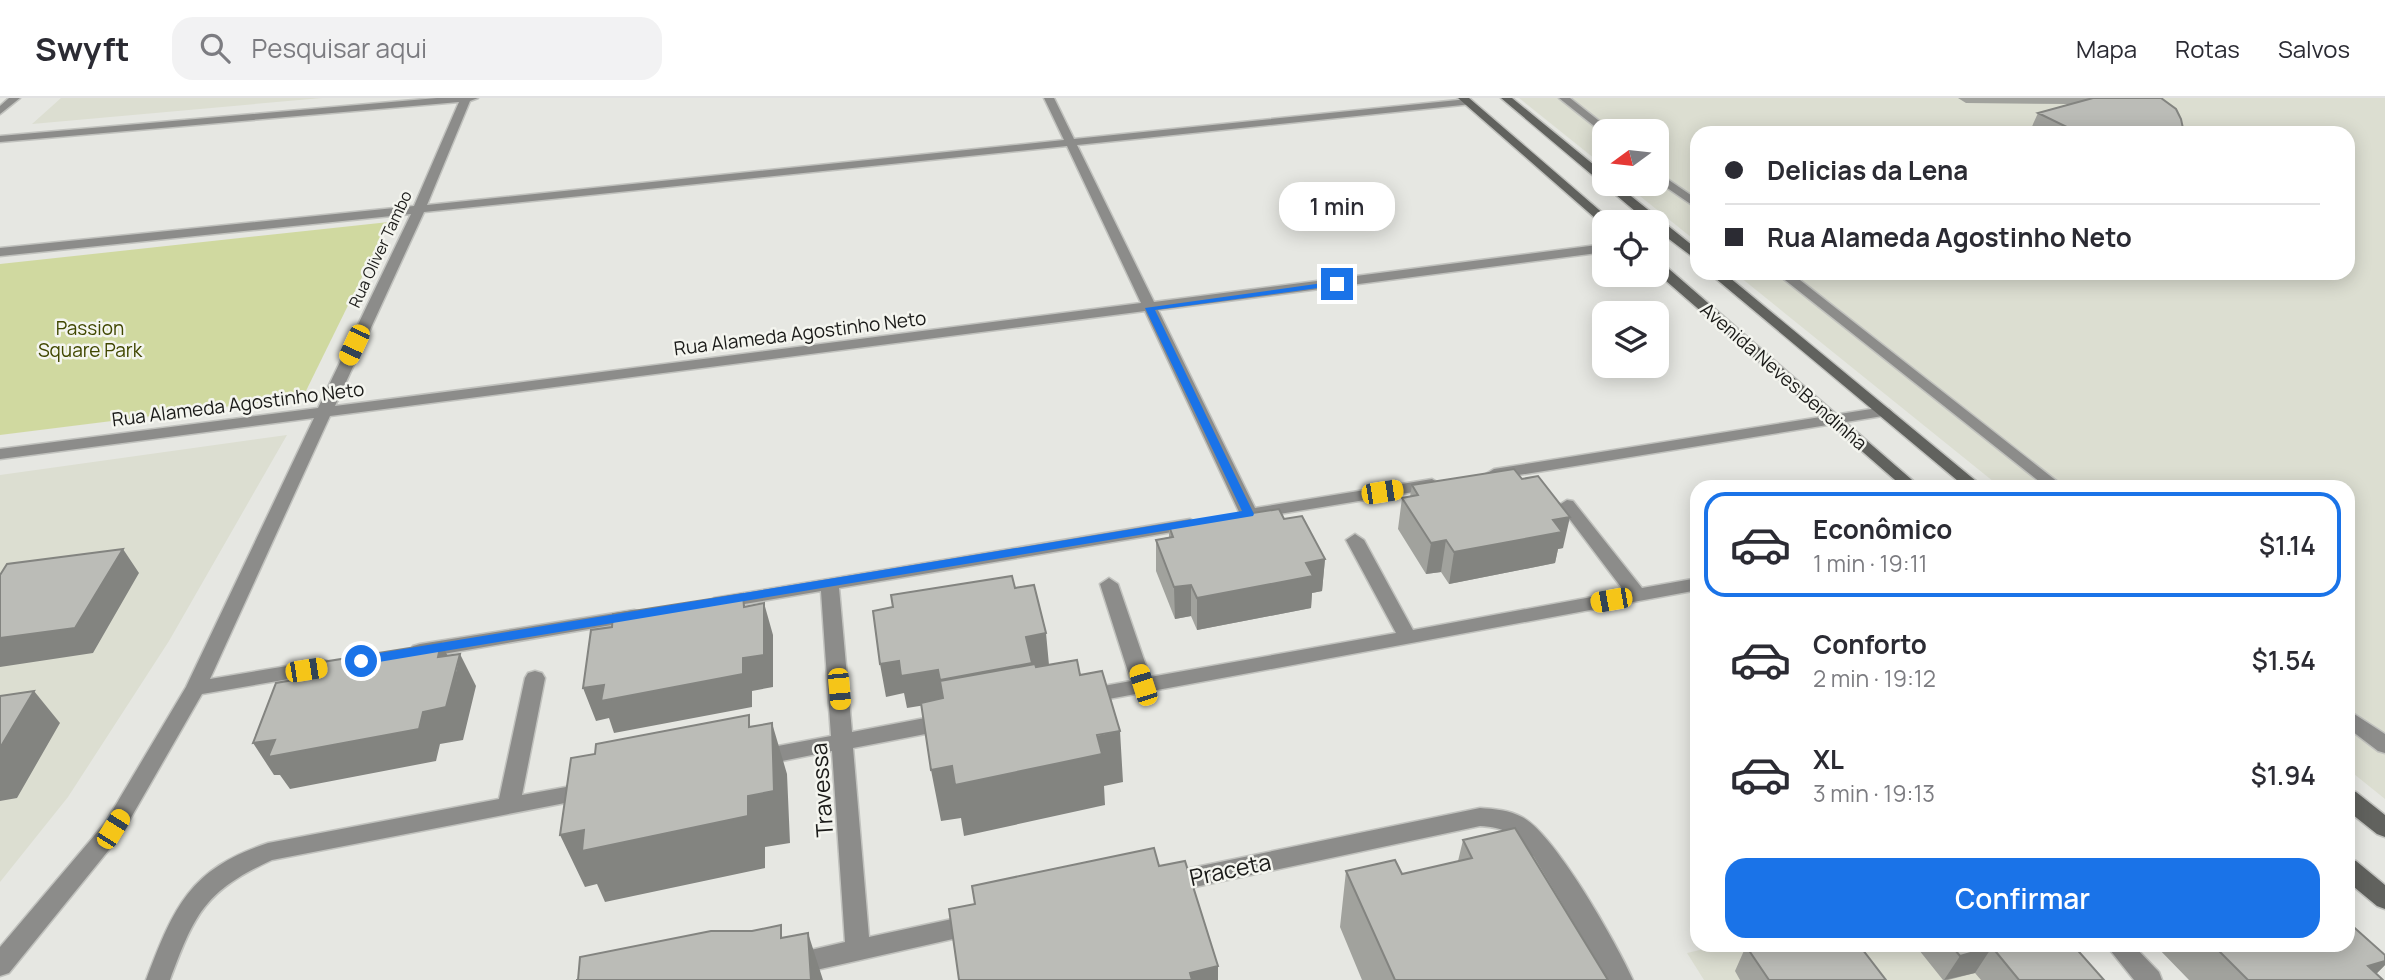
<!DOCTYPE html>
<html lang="pt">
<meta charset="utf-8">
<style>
:root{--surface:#fff;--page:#f2f2f3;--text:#2b2b33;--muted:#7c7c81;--line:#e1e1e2;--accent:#1a73e8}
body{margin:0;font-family:Manrope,sans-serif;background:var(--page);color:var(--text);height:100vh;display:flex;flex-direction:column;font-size:26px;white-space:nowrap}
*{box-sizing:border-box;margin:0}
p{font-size:23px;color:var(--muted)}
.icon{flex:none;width:38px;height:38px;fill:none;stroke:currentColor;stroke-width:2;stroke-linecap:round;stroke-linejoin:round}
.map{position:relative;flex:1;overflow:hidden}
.drawer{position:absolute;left:1690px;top:382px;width:665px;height:472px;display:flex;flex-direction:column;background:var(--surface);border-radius:21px;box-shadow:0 4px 18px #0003}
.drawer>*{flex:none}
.hud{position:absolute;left:1690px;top:28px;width:665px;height:154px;border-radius:21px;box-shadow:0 4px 18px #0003;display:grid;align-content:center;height:154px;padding:0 35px;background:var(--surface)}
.needle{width:46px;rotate:255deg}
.fabs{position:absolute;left:1592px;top:21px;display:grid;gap:14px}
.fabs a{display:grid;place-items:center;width:77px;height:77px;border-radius:14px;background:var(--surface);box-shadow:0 4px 18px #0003;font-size:35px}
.end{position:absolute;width:32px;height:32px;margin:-16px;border:9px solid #1a73e8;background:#fff;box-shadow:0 0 0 4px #fff}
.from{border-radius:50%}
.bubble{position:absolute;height:49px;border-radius:21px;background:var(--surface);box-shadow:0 4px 18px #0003;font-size:23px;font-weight:600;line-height:49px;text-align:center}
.car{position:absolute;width:21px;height:42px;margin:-21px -10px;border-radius:9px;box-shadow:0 0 5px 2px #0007;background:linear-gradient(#f5c518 24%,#345 0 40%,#f5c518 0 76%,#345 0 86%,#f5c518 0)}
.hud b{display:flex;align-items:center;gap:24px;height:66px;font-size:26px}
.hud b+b{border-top:2px solid var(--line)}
.hud i{width:18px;height:18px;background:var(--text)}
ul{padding:12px 0 0;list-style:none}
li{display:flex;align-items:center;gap:21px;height:105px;margin:0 14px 10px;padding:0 21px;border:4px solid transparent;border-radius:21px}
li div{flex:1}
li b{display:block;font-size:26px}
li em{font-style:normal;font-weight:600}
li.on{border-color:var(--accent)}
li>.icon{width:63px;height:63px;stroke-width:1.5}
.cta{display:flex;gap:14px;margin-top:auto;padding:14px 35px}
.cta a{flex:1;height:80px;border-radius:21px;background:var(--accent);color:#fff;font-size:28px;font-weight:600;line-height:80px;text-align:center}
header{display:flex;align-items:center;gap:42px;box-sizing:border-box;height:98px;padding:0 35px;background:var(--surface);border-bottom:2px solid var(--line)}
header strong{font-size:33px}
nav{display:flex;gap:38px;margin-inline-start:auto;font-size:24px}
.search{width:490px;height:63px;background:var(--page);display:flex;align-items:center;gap:18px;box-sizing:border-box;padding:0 24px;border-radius:21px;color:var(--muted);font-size:26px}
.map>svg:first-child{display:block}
.built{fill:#dcded1}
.green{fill:#d0d9a0}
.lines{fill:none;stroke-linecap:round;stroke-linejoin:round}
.street-casing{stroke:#c1c2be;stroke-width:3}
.secondary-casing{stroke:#c1c2be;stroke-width:3}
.street{fill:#8c8c8a;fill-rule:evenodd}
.secondary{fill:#61625e;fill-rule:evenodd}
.wall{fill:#a1a29d}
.shaded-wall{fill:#838480}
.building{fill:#bbbcb7;stroke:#838480;stroke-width:2}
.route{fill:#1a73e8}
.labels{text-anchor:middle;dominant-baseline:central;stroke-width:5;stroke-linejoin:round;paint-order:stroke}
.far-street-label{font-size:16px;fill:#1a1a18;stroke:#f4f5ef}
.park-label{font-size:19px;fill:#404700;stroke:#f4f5ef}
.street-label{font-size:19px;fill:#1a1a18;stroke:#f4f5ef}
.near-street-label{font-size:23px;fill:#1a1a18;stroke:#f4f5ef}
</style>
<header>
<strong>Swyft</strong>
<div class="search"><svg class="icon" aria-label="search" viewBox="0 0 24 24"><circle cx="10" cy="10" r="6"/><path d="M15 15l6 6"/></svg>Pesquisar aqui</div>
<nav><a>Mapa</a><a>Rotas</a><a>Salvos</a></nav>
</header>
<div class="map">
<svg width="2385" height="882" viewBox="0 0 2385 882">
<rect width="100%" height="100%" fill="#e6e7e2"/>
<path class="built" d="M61,0h261l-290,26z
M1519,0h866v701l-36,-29 -1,-284h-349l-264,-213h613v-140h-650l-1,109 -72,-58h32v-53h-52v36z
M287,337l-118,206 -101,156 -68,85v-407z
M1721,847h347l32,35h-396l-17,-27z"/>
<path class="green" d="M389,124l-86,175 -303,38v-171z"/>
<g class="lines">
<defs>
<path id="street" d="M9,0h11l-20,16v-8z
M437,0h41l-8,3 -43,104 637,-65 -20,-42h10l20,41 394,-40 5,3 -1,2 -395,41 77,157 451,-58v8l-447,58 97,198 177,-29 8,5 -8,5 -183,30 -9,-5 -95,-203 -815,105 -120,263 113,-19 7,2 3,5 -3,5 -128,22 -81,141 -112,138 -9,3v-29l105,-124 81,-136 128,-269 -314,41v-10l318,-41 93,-194 -411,42v-8l414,-42 45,-104 -459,40v-6zM1067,48l74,157 -806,103 89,-194z
M1559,0h11l42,33 -9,2z
M1657,74l41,28v9l-41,-28z
M1776,175h15l272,213h-18z
M1884,309l5,2 3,3 -3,3 -395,64 -8,-5 8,-5z
M1567,402l6,1 69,87 56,-10v12l-611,113 -7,-2 -3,-5 3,-5 7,-2 44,-8 -31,-97 9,-6 9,6 32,93 246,-44 -50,-93 9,-6 9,6 49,90 211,-39 -65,-86z
M1190,421l9,5 -3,4 -357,60 13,144 94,-18 7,3 3,5 -3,5 -7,3 -93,18 16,189 106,-23 8,3 4,7 -4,7 -8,3 -181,41 -9,-3 -3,-8 3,-8 60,-14 -13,-191 -75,15 -7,-2 -4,-6 4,-6 7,-2 74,-14 -10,-145 -100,17 -7,-2 -2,-4 2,-4z
M634,512l7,2 2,4 -2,4 -221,38 -7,-2 -3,-5 3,-5 7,-2z
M535,573l7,2 3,5 -23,117 66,-12 8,2 3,6 -3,6 -324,63c-67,31 -77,53 -102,120h-24c28,-73 43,-111 122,-137l231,-44 26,-121 3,-5z
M2348,612l37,24v19l-7,-2 -30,-23z
M1480,710c14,1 29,2 42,9 33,17 95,127 111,163h-25l-74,-123c-19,-22 -25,-29 -54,-31l-313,67 -8,-3 -4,-7 4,-7 8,-3z
M2106,847h27l26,27 3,8h-28z"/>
<path id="secondary" d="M1458,0h11l144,124 -10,3z
M1501,0h11l93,76v10h11l82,66v11l-41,-31v-8h-9z
M1657,164l5,1 257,223h-17l-245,-213z
M1709,175h15l258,213h-18z
M2348,692l8,2 29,23v22l-8,-3 -29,-23z
M2348,761l8,2 29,24v24l-8,-3 -29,-24z"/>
</defs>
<use href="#street" class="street-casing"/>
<use href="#secondary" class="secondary-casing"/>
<use href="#street" class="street"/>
<use href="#secondary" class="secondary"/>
</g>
<path class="wall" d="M1958,0h203l23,35h-155l9,-20 31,-9 -103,-1z
M1412,387l151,63 -5,1 -3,14 -106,21 -8,-12 -15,2 -28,-45 4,-31 8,-1z
M1284,421l41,40 -3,32 -10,2 -1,15 -114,22 -6,-14 -16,3 -19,-48v-31l13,-3v-11z
M1463,742l145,140h-246l-22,-53 6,-56 56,3 56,-13z
M1915,847h158l31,35h-123l-6,-7 -27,7h-5z
M2155,847h193l37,10v10l-9,9 7,6h-194z
M1746,848l140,34h-146l-5,-9z"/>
<path class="shaded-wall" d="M1570,419l-7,31 -5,1 -3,14 -106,21 5,-32 99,-32z
M1446,442l-5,32 -15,2 5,-31z
M123,451l16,24 -46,80 -93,14v-29z
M1325,461l-3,32 -10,2 -1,15 -114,22v-32l109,-35z
M1191,487v31l-16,3 -1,-32z
M764,505l9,32v52l-21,4v16l-138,26 -5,-15 -13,3 -13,-33z
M1046,535l3,32 -105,37 -37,6 -3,-15 -18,4 -6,-33z
M441,545l15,29 4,-18 16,32 -13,54 -23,4 -4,17 -146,28 -10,-14h-6l-21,-32 170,-31z
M34,593l26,32 -43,75 -17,3v-53z
M772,625l15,51 3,69 -25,4v21l-160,34 -8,-18 -12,3 -25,-52 188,-39z
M1120,633l3,51 -19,4 1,19 -141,31 -3,-18 -20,3 -10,-51z
M808,835l15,47h-12z
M1992,849l-17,26 -31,7 16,-24z
M2385,863v4l-15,15 -2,-14z
M1218,868v14h-28v-7z"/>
<path class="building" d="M2093,0h68l15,11 5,10 3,14h-22l-25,-5 -8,5h-50l-41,-20z
M1514,371l8,10 16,-3 32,41 -17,3 9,12 -108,20 -8,-12 -15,3 -29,-45 16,-3 -6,-10z
M1279,411l5,10 18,-3 23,43 -19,4 7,13 -116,22 -6,-13 -17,2 -18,-47 17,-3 -4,-11z
M123,451l-48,79 -75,10v-63l7,-11z
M1012,478l3,12 19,-3 12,48 -20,4 6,26 -92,17 -2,-10 -37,6 -2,-15 -19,3 -7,-53 20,-4 -2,-12z
M743,496l1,13 20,-4v52l-21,3v16l-142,27 3,-16 -21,3 8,-58 21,-3 1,-13z
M441,545l-3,14 22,-3 -14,53 -23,5 -4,17 -151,28 7,-17 -22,3 23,-60 23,-4 5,-14z
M1077,562l3,15 22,-4 18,60 -23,4 5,19 -147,31 -3,-19 -21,4 -10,-67 22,-5 -3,-17 95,-17 1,3z
M34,593l-34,57v-52z
M749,617v12l23,-4 2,68 -26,5v20l-166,35 2,-21 -24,5 11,-77 24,-4 1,-10z
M1515,730l93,152h-213l-49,-109 49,-11 7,14 70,-16 -9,-18z
M1154,750l5,18 26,-5 33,105 -28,7 2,7h-233l-10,-71 26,-5 -3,-18z
M2348,824l37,33v6l-17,5 15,14h-135l-35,-35h135z
M781,827v13l27,-5 3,47h-235h2l2,-23 131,-26h41z
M1749,847h110l27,35h-117l-23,-34z
M1951,847h122l31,35h-85l-27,-33 -32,9z"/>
<path class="route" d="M1337,183l3,4 -185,25 99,204 -1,2 -892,149 -6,-4 6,-5 881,-145 -97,-203z"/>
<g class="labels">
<g class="far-street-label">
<text transform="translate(380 151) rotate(-65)">Rua Oliver Tambo</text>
</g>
<g class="park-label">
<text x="90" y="230">Passion<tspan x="90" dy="22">Square Park</tspan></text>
</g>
<g class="street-label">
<text transform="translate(800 235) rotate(-7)">Rua Alameda Agostinho Neto</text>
<text transform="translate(1784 278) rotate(41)">Avenida Neves Bendinha</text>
<text transform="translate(238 306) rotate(-7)">Rua Alameda Agostinho Neto</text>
</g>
<g class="near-street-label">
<text transform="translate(821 692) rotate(-94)">Travessa</text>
<text transform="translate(1230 771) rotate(-12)">Praceta</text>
</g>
</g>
</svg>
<div class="fabs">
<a><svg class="needle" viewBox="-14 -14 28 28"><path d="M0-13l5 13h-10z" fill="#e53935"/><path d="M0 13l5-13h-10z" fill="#7c7c81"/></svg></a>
<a><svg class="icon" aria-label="locate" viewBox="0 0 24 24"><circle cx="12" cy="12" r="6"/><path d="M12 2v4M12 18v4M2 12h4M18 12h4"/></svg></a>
<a><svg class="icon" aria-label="layers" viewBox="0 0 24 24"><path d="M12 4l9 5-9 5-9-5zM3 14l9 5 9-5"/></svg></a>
</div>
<i class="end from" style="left:361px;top:563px"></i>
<i class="end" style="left:1337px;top:186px"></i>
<div class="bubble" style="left:1279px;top:84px;width:116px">1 min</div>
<i class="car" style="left:354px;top:247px;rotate:205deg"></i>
<i class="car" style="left:1382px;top:394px;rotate:81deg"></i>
<i class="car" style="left:1611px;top:502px;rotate:260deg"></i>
<i class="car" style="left:306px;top:572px;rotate:81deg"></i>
<i class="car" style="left:1143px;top:587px;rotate:342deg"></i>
<i class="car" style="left:839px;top:591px;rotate:175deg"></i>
<i class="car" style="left:113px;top:731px;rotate:32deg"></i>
<div class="hud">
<b><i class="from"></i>Delicias da Lena</b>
<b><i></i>Rua Alameda Agostinho Neto</b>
</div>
<section class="drawer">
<ul>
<li class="on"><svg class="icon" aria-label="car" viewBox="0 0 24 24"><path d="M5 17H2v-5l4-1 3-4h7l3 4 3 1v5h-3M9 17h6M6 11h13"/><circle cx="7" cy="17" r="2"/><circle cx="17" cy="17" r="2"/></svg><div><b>Econômico</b><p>1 min · 19:11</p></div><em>$1.14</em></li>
<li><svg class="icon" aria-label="car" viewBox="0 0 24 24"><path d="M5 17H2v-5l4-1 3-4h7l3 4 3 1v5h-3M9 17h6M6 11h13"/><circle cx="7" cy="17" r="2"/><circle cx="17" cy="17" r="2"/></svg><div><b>Conforto</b><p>2 min · 19:12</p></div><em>$1.54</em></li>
<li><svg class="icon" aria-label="car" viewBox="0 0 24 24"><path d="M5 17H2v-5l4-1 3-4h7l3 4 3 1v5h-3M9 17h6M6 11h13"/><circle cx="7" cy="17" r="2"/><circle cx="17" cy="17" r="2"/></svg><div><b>XL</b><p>3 min · 19:13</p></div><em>$1.94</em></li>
</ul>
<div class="cta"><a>Confirmar</a></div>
</section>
</div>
